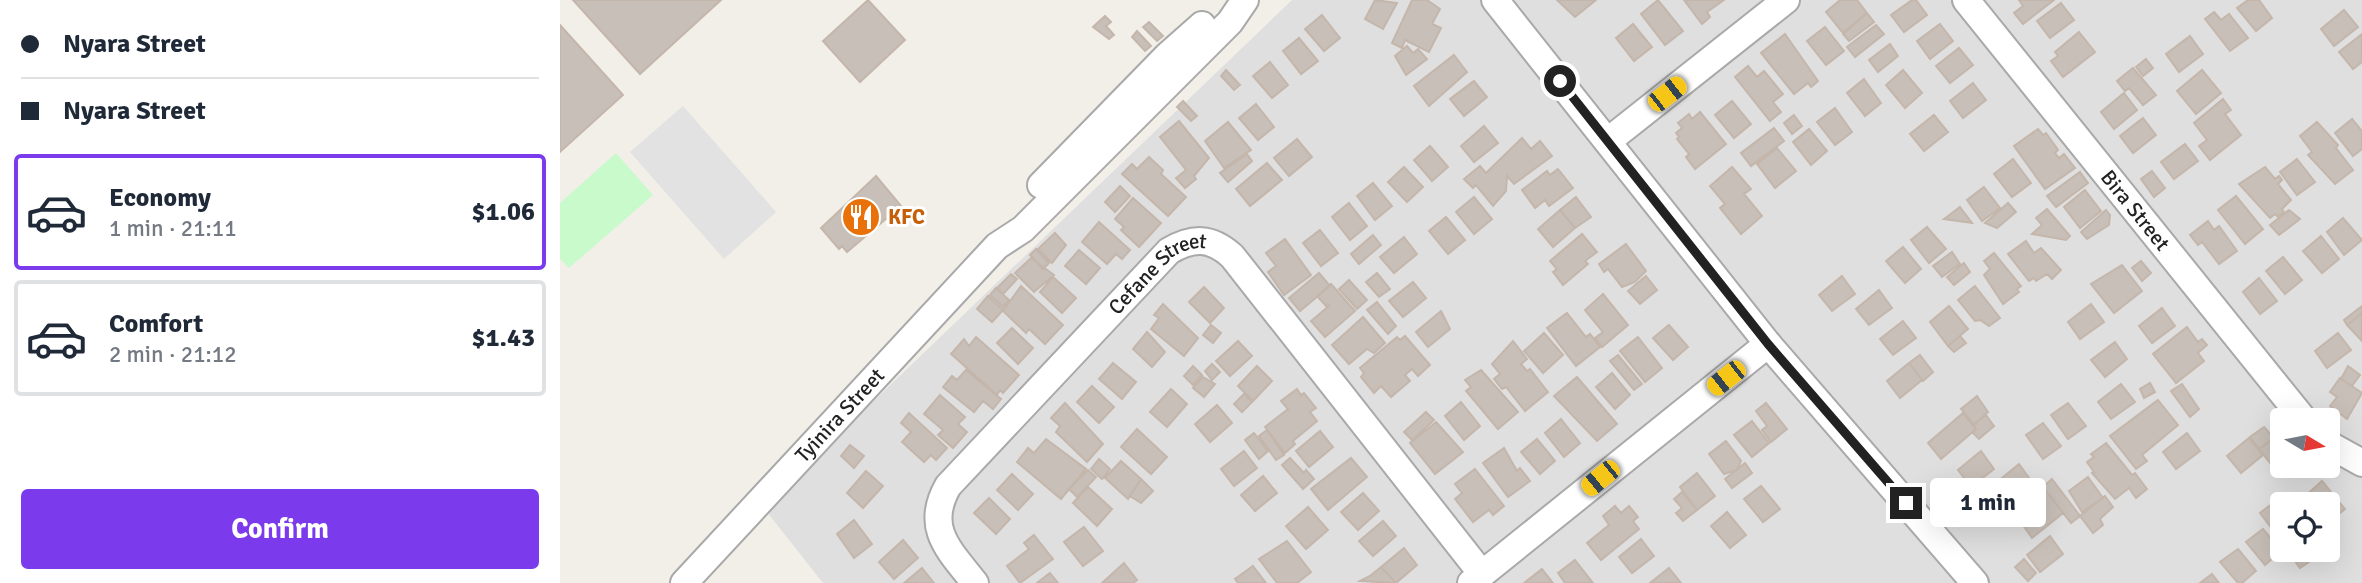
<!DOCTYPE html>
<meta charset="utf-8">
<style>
:root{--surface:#fff;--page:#f2f2f3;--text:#1f2937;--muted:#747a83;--line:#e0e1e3;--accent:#7c3aed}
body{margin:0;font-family:Signika,sans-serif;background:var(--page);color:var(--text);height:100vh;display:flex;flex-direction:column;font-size:26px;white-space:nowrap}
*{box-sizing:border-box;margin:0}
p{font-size:23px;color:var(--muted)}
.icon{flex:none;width:38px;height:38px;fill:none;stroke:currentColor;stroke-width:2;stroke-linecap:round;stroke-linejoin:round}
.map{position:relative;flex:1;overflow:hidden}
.side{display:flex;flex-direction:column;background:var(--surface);width:560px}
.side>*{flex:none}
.top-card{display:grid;align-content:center;height:154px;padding:0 21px;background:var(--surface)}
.needle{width:46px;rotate:100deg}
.controls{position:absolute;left:1710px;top:408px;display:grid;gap:14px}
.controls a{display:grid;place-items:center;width:70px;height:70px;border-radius:7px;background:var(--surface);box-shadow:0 7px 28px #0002;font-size:35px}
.end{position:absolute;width:32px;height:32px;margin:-16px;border:9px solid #222;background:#fff;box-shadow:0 0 0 4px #fff}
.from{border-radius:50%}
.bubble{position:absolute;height:49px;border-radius:7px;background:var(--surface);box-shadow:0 7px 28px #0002;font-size:23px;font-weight:700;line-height:49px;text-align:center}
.car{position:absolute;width:21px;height:42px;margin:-21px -10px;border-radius:9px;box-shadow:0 0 5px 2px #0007;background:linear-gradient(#f5c518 24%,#345 0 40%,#f5c518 0 76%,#345 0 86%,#f5c518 0)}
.top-card b{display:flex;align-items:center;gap:24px;height:66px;font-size:26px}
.top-card b+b{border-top:2px solid var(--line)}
.top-card i{width:18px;height:18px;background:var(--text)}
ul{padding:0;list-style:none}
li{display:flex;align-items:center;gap:21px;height:116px;margin:0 14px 10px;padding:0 7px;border:4px solid var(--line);border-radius:7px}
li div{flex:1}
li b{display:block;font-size:26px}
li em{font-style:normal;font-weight:700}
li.selected{border-color:var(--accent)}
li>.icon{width:63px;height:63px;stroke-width:1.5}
.primary-button{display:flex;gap:14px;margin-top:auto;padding:14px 21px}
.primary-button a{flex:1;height:80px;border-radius:7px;background:var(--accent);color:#fff;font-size:28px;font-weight:700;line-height:80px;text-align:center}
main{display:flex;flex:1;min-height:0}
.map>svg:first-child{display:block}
.residential{fill:#e0dfdf;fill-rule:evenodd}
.park{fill:#c8facc}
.parking{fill:#e2e2e2}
.building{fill:#c7bfb8;stroke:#c4b6ab;stroke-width:2}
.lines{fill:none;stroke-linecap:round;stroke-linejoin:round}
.minor-casing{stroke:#a9a9a9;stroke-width:30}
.minor{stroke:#fff;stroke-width:26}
.route{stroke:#222;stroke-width:9}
.labels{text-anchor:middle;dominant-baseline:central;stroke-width:6;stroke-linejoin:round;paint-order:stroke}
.street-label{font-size:21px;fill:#222;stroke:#fff}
.food-label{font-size:21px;font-weight:bold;fill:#c56008;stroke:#fff;text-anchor:start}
</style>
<main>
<section class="side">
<div class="top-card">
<b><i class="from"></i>Nyara Street</b>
<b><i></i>Nyara Street</b>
</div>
<ul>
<li class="selected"><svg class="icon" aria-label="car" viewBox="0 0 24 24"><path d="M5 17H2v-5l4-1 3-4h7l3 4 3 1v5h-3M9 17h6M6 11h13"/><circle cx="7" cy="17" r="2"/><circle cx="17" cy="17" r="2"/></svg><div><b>Economy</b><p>1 min · 21:11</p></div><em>$1.06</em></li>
<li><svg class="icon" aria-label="car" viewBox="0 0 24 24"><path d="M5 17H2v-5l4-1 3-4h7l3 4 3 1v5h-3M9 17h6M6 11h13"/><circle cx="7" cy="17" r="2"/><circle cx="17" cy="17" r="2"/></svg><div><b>Comfort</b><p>2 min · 21:12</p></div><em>$1.43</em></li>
</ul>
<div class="primary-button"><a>Confirm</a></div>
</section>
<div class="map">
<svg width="1802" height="583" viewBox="0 0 1802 583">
<rect width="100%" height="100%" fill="#f2efe9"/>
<path class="residential" d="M732,0h1070v583h-1539l-60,-76zM1722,420h46v46h-46zM1722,504h46v46h-46z"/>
<path class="park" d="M56,153l37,42 -84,73 -9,-9v-56z"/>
<path class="parking" d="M123,106l93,106 -52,47 -94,-107z"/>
<path class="building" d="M13,0h148l-81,74z
M308,0l37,40 -45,42 -37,-41z
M815,0l22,3 -14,26 -18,-10z
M852,0h15l13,9 -8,15 9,4 -12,24 -24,-12 -3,8 -10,-5z
M997,0h39l-21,17z
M1098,0l25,31 -18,14 -24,-31z
M1124,0h40l-17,12 3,5 -8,7z
M1280,0h17l10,13 -24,20 -17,-21z
M1352,0h4l11,15 -23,17 -13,-17z
M1459,0h35l-31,24 -9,-11 9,-7z
M1688,0h11l13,18 -16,13 -19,-23z
M1501,3l13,17 -24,18 -13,-17z
M1784,10l14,17 -24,19 -13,-17z
M1654,12l7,8 8,-6 19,24 -18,13 -25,-32z
M1307,13l7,9 -25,19 -6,-7z
M762,15l18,23 -16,13 -19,-22z
M545,16l6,6 -5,4 8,9 -5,4 -16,-12z
M589,22l14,14 -6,5 -14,-14z
M1073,24l19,23 -18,14 -18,-23z
M1380,24l13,17 -23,18 -13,-18z
M0,25l63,70 -63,57z
M1316,25l8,9 -29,23 -8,-10z
M1265,27l19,24 -18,14 -19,-24z
M577,31l14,15 -6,5 -13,-14z
M1519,32l16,20 -32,25 -12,-16 7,-5 -3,-4z
M1225,34l33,47 -7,6 -3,-4 -14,11 -33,-41z
M1802,34v28l-9,7 -14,-17z
M1630,36l13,18 -24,18 -13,-18z
M739,38l19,23 -17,13 -18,-23z
M1330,44l8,12 -20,16 -9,-12z
M847,46l6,7 5,-4 9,10 -21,16 -11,-19z
M1399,48l14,17 -23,18 -14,-17z
M894,55l13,17 -38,34 -15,-20z
M1586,59l7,9 -10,8 -7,-9z
M710,62l18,23 -16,13 -19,-22z
M1188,66l9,11 7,-6 19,23 -10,8 8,10 -11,9 -35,-44z
M1573,68l23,27 -13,10 -14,-17 -4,3 -8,-10z
M666,70l14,15 -6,5 -13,-14z
M1343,70l19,23 -17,15 -19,-23z
M1642,70l19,23 -25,21 -19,-23z
M1304,79l17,24 -16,13 -18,-23z
M914,81l13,16 -23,19 -14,-17z
M1413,83l13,17 -23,18 -13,-17z
M1564,93l13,17 -23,19 -13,-17z
M1663,99l8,11 -6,4 16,21 -31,25 -11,-14 8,-6 -13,-17z
M623,101l14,15 -6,5 -14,-14z
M1172,101l19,23 -17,14 -19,-23z
M696,104l18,23 -16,13 -19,-22z
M1275,108l17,24 -17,13 -18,-23z
M1140,112l26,32 -31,25 -9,-12 3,-3 -12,-15 2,-2 -3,-4 6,-5 -4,-5 11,-9 3,5z
M1234,115l8,11 -10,8 -8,-11z
M1374,115l14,17 -24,19 -14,-17z
M1583,118l13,17 -23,18 -13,-17z
M1792,119l10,12v18l-9,7 -18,-23z
M619,121l30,37 -15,18 2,3 -11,9 -9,-10 10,-8 -26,-33z
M668,122l23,28 -27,18 -19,-27z
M1757,122l21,23 -2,3 17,22 -18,14 -27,-29 4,-3 -12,-16z
M924,126l14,17 -24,19 -13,-16z
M1214,128l10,13 -33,25 -10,-13z
M1249,129l18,22 -16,14 -18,-23z
M1478,129l5,6 3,-2 12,17 -3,3 4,5 5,-4 11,14 -30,21 -31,-43z
M962,138l9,11 9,-8 12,15 -38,28 -7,-8 -1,15 -13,15 -17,-21 -3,3 -9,-9 16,-13 6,7z
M737,139l15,18 -23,19 -15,-18z
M1625,144l13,17 -24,18 -13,-17z
M870,146l18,21 -16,14 -18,-21z
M1217,148l19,23 -21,17 -18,-24z
M687,154l5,7 -24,21 -8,-9z
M589,157l14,13 -2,4 25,23 -18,19 -46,-42 10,-10 5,5z
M1453,159l18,24 -19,14 -18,-23z
M1737,159l18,23 -18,13 -17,-23z
M707,163l15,17 -32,26 -14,-17z
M844,167l19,20 -16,15 -19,-20z
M1172,167l19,22 -7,5 18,22 -21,18 -21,-26 5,-4 -15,-18z
M1705,167l10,12 4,-3 3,4 -4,4 13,16 -9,9 2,3 -6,5 -3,-3 -5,4 -31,-34z
M998,169l15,19 -24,18 -4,-6 -10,8 -13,-18 25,-19 3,4z
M1592,171l13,17 -11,9 -13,-18z
M1520,172l8,11 -32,24 -9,-11z
M316,176l25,30 -54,46 -5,-6 -3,3 -18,-21z
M813,183l19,23 -17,14 -18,-24z
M560,186l10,10 -15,16 -10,-10z
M1424,187l16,21 -18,13 -15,-21z
M1525,190l16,21 -21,17 -16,-21z
M1676,196l27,33 -18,15 -27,-34z
M914,197l18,22 -18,15 -18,-22z
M1016,197l15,20 -16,11 -15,-18z
M573,198l28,25 -22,24 -18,-17 3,-3 -9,-8z
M789,203l18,23 -17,14 -18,-23z
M1448,203l8,9 -19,16 -12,-5z
M1400,207l12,16 -28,-4z
M1487,209l23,27 -4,4 -34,-6 10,-9 -6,-7z
M1000,210l15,18 -22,19 -15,-18z
M1546,210l4,5 -1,10 -22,14 -6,-7z
M1729,210l11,9 -21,16 -9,-10z
M886,217l19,23 -17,14 -19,-23z
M1783,218l19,22 -18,15 -17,-23z
M1648,221l6,9 5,-4 18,25 -18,13 -17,-22 -4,3 -8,-10z
M539,222l31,28 -8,9 -6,-5 -9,10 -25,-22z
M1367,227l19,22 -17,14 -18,-23z
M760,230l18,23 -17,13 -18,-23z
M495,233l11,12 -14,18 -14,-14z
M1022,234l15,18 -12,9 3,3 -25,21 -10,-13 4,-3 -7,-8z
M813,235l8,10 -22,19 -8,-10z
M1761,236l18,23 -17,14 -19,-22z
M844,237l13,17 -23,19 -14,-16z
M725,239l26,36 -27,20 -16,-23 8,-6 -10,-13z
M1466,241l8,12 7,-5 20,22 -9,9 -5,-5 -11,7 -2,-3 -5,3 -21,-27z
M1066,244l20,27 -11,11 -13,5 -14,-18 -4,3 -5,-8z
M1343,247l18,22 -16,14 -19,-22z
M476,249l13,14 -6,6 -13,-14z
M519,250l21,18 -14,16 -21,-18z
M1392,252l8,12 -18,13 -9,-11z
M1434,253l27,33 -4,3 2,3 -16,12 -19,-29 6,-6 -6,-8z
M1723,257l19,23 -17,14 -19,-23z
M471,258l23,17 -20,17 -19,-19z
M1581,261l10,12 -9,8 -10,-13z
M1404,263l6,9 -16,13 -7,-8z
M1562,265l20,26 -28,22 -23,-29z
M759,273l11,13 -30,25 -11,-13z
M817,273l13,16 -11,8 -13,-15z
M451,274l6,5 -14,15 -6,-6z
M1086,276l11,14 -17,14 -12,-13z
M1282,276l13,18 -23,17 -13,-16z
M493,277l23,21 -14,15 -22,-21z
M1699,278l18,23 -17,13 -17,-22z
M789,280l18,20 -10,9 -18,-20z
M853,282l13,16 -23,19 -14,-16z
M771,284l24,27 -30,26 -14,-16 19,-16 -4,1 -9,-10z
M461,286l42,39 -18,19 -16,-15 -3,4 -23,-22z
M1415,286l25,32 -11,8 -9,-6 -5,1 -17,-21z
M644,287l20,21 -14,15 -21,-21z
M436,288l13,12 -6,7 -13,-12z
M1319,290l13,18 -23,17 -13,-16z
M1043,294l25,31 -26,22 -7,-9 8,-6 -18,-22z
M428,296l15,14 -11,12 -15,-13z
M817,302l19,24 -8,8 -21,-24z
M603,304l35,34 -14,18 -33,-27 8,-11 -5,-3z
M1531,304l13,18 -24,17 -12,-17z
M1389,306l19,23 -20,17 -18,-24z
M1802,306v7l-15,12 -3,-5z
M1602,308l13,18 -23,17 -13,-17z
M881,311l9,18 -22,18 -12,-15z
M1007,313l19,24 4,-3 10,13 -24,19 -29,-38z
M1802,313v28l-15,-16z
M803,317l22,26 -11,10 -7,-4 -18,15 -17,-19z
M1343,321l13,17 -23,17 -13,-16z
M651,325l10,8 -8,10 -10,-8z
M1109,325l19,22 -15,13 -20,-22z
M1627,327l11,15 4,-3 5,6 -9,8 6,8 -28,22 -23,-29z
M452,328l21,20 -15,16 -21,-21z
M587,332l18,20 -13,15 -19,-18z
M984,333l19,22 -20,18 -19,-22z
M1778,333l13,17 -24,18 -12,-17z
M845,336l25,29 -12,11 -6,-7 -7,6 5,6 -19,16 -10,-11 -7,7 -13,-16 3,-4 -4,-5 37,-31 3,3z
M1400,336l6,7 -12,9 -6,-6z
M416,337l43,38 -16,18 -3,-3 -3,5 -46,-41 13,-15 5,7z
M1078,337l24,31 -17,14 -25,-31z
M678,341l14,15 -22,20 -14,-15z
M953,341l14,18 -6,5 6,7 3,-2 18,23 -23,19 -19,-24 -4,2 -8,-10 6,-5 -8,-10z
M1555,342l12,17 -22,18 -14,-17z
M1058,355l24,29 -8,6 -24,-29z
M1360,355l13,17 -10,9 -14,-18z
M553,363l23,19 -14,17 -23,-20z
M1349,363l13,17 -22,18 -13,-17z
M652,364l8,8 -8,8 -7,-9z
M633,366l9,9 -9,10 -9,-9z
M697,366l15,15 -19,20 -15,-15z
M1788,366l12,9 -8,11 -11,-7z
M406,370l35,29 -8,10 -10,-8 -9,11 -31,-25 9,-11 5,4z
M921,370l37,42 -20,17 -32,-38 5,-4 -6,-7z
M1052,373l18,22 -15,14 -19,-22z
M643,377l12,7 -11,13 -11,-9z
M1017,377l40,47 -20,17 -43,-45z
M1780,378l22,15 -15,26 -17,-13 7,-9 -7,-5z
M1590,383l5,9 -11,6 -4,-9z
M1561,384l14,18 -24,17 -13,-17z
M1622,384l17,25 -9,8 -19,-26z
M532,386l22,21 -15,16 -22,-21z
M611,389l16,15 -20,23 -17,-15z
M737,389l4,6 3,-2 12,15 -6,4 7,9 -24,20 2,3 -10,9 -20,-26 23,-18 -7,-8z
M684,394l8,8 -10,10 -8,-8z
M380,395l25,22 -7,7 9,8 -14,16 -15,-13 5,-5 -19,-16z
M1417,396l11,16 -14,13 -13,-16z
M1598,400l20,25 -36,30 5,6 -11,8 -26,-33z
M901,402l19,24 -16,14 -19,-24z
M505,403l38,41 -16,18 -31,-30 4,-6 -9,-8z
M1206,403l21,26 -16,13 -9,-12 5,-4 -11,-15z
M1508,403l18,23 -18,13 -17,-24z
M657,405l15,18 -22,19 -15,-18z
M866,412l8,8 -22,20 -8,-8z
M349,413l38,35 -11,12 -5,-5 -7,7 -22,-20 9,-10 -10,-9z
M1403,413l13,16 -35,30 -13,-16z
M1426,415l8,11 -15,13 -6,-6 3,-4 -3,-4z
M1001,419l19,24 -16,14 -19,-24z
M1192,421l17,22 -17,14 -18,-22z
M876,422l27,30 -28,22 -25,-31z
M1483,423l18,23 -18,13 -17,-24z
M1704,427l10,11 -15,11 -9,-12z
M577,429l30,28 -16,17 -30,-27z
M707,430l17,25 -8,5 -17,-24z
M760,431l13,16 -24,20 -13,-16z
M694,433l14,18 -9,8 -14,-19z
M1627,433l13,18 -24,18 -13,-17z
M1689,438l14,17 -22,18 -14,-17z
M486,439l40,30 -25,30 -44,-37 11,-14 6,5z
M977,439l18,22 -15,13 -19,-22z
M1166,441l15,20 -4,9 -13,4 -15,-20z
M1710,441l11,15 -10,8 -12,-15z
M1546,443l26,32 3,-2 12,16 -11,9 -7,-10 -14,11 -23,-26 2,-1 -7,-10 7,-5 -3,-3z
M290,445l14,11 -10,12 -13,-12z
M944,448l13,23 3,-3 10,13 -22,16 -25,-34z
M684,451l13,17 -23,18 -13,-17z
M1421,451l13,18 -23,18 -13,-17z
M730,458l14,15 2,-3 8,9 -11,10 -21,-24z
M791,458l16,19 -39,33 -17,-21z
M539,459l11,10 -8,10 -11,-10z
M561,461l20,18 -13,20 -23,-21z
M1185,463l7,10 -20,15 -7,-9z
M1459,464l13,18 -24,18 -12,-17z
M915,469l29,37 -11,9 -4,-5 -16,12 -18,-23 7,-6 -7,-9z
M528,470l8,7 -19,20 -8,-8z
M306,471l17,15 -20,22 -16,-15z
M1137,473l18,23 -18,14 -17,-23z
M452,474l21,20 -15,16 -21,-20z
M703,476l14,17 -22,18 -14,-16z
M1528,477l15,21 -21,14 -13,-21z
M581,479l12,12 -12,12 -11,-7z
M1492,479l28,37 -9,7 -28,-36z
M1762,481l23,28 -17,14v-19h-24l-3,-4z
M1201,486l19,23 -17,13 -19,-23z
M528,487l24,22 -15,17 -24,-23z
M1486,491l17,22 -31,25 -16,-23z
M1122,492l15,18 -14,11 -7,-8 6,-5 -8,-9z
M803,493l16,18 -21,19 -17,-18z
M1545,496l8,11 -13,12 3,6 -10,8 -13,-17z
M429,498l21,21 -14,15 -22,-21z
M1055,506l6,7 8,-7 9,11 -5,4 6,8 -38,31 -14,-17 22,-18 -6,-9z
M1709,506l13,16 -4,3 4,5v12l-22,-29z
M748,507l20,23 -22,19 -20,-23z
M1167,512l19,23 -16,13 -19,-22z
M294,520l18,24 -18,14 -17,-24z
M823,521l13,15 -23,20 -14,-15z
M524,527l19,24 -20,15 -19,-24z
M1703,529l18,22 -16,14 -19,-23z
M474,535l19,24 -33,24 -13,-17 22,-17 -5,-6z
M1490,536l13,18 -23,18 -13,-17z
M1081,539l13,17 -22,17 -13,-16z
M343,540l15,18 -24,21 -15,-17z
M727,541l24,31 -14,11h-20l-18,-24z
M844,548l13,17 -21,18 -15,-16z
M1678,549l18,22 -14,12h-4l-18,-21z
M1733,550h12l8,9 -13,9 -11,-15z
M1464,559l12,14 -8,8 -13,-14z
M1015,560l18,23h-28l-7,-10z
M564,563l13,17 -4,3h-31z
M693,566l13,17h-28l-3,-4z
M821,567l15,16 -36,-2 10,-5z
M362,568l12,15h-30z
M1109,568l12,15h-31z
M982,569l11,14h-29z
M490,573l8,10h-21z
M1652,574l7,9h-19z"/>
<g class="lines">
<defs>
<g id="minor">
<path d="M935,0l273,344 207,239"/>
<path id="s1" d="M1406,0l338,420"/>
<path d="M1048,141l178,-141"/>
<path d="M481,185l126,-129 35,-31"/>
<path d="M1768,444l34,19"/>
<path id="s2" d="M124,583l313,-337 26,-17 207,-207 15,-22"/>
<path id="s3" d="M415,583c-26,-33 -51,-55 -27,-97l221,-235c24,-14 42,-14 63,5l250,318"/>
<path d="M911,583l297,-239"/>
</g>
</defs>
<use href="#minor" class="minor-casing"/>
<use href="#minor" class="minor"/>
</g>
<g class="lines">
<path class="route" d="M1000,81l208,263 138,159"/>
</g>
<defs>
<symbol id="restaurant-disc" viewBox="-11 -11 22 22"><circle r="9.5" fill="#e8710a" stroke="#fff"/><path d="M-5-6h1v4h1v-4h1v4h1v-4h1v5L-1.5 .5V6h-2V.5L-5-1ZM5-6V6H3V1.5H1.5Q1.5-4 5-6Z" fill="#fff"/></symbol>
</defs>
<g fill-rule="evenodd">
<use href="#restaurant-disc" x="279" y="195" width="44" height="44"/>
</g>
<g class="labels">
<g class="street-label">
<text stroke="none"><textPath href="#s1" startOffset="270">Bira Street</textPath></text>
<text stroke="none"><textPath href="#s3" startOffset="411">Cefane Street</textPath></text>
<text stroke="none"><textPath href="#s2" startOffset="229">Tyinira Street</textPath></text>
</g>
<g class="food-label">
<text x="328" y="217">KFC</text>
</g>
</g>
</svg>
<div class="controls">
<a><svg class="needle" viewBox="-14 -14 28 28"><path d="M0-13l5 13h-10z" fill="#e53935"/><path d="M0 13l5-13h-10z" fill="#747a83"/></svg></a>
<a><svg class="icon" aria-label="locate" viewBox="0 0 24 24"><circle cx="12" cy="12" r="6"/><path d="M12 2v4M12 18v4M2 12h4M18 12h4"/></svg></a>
</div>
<i class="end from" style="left:1000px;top:81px"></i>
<i class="end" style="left:1346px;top:503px"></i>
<div class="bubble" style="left:1370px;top:478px;width:116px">1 min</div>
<i class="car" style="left:1107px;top:94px;rotate:52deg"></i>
<i class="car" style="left:1166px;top:378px;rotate:232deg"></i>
<i class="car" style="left:1040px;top:478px;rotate:231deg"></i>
</div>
</main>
